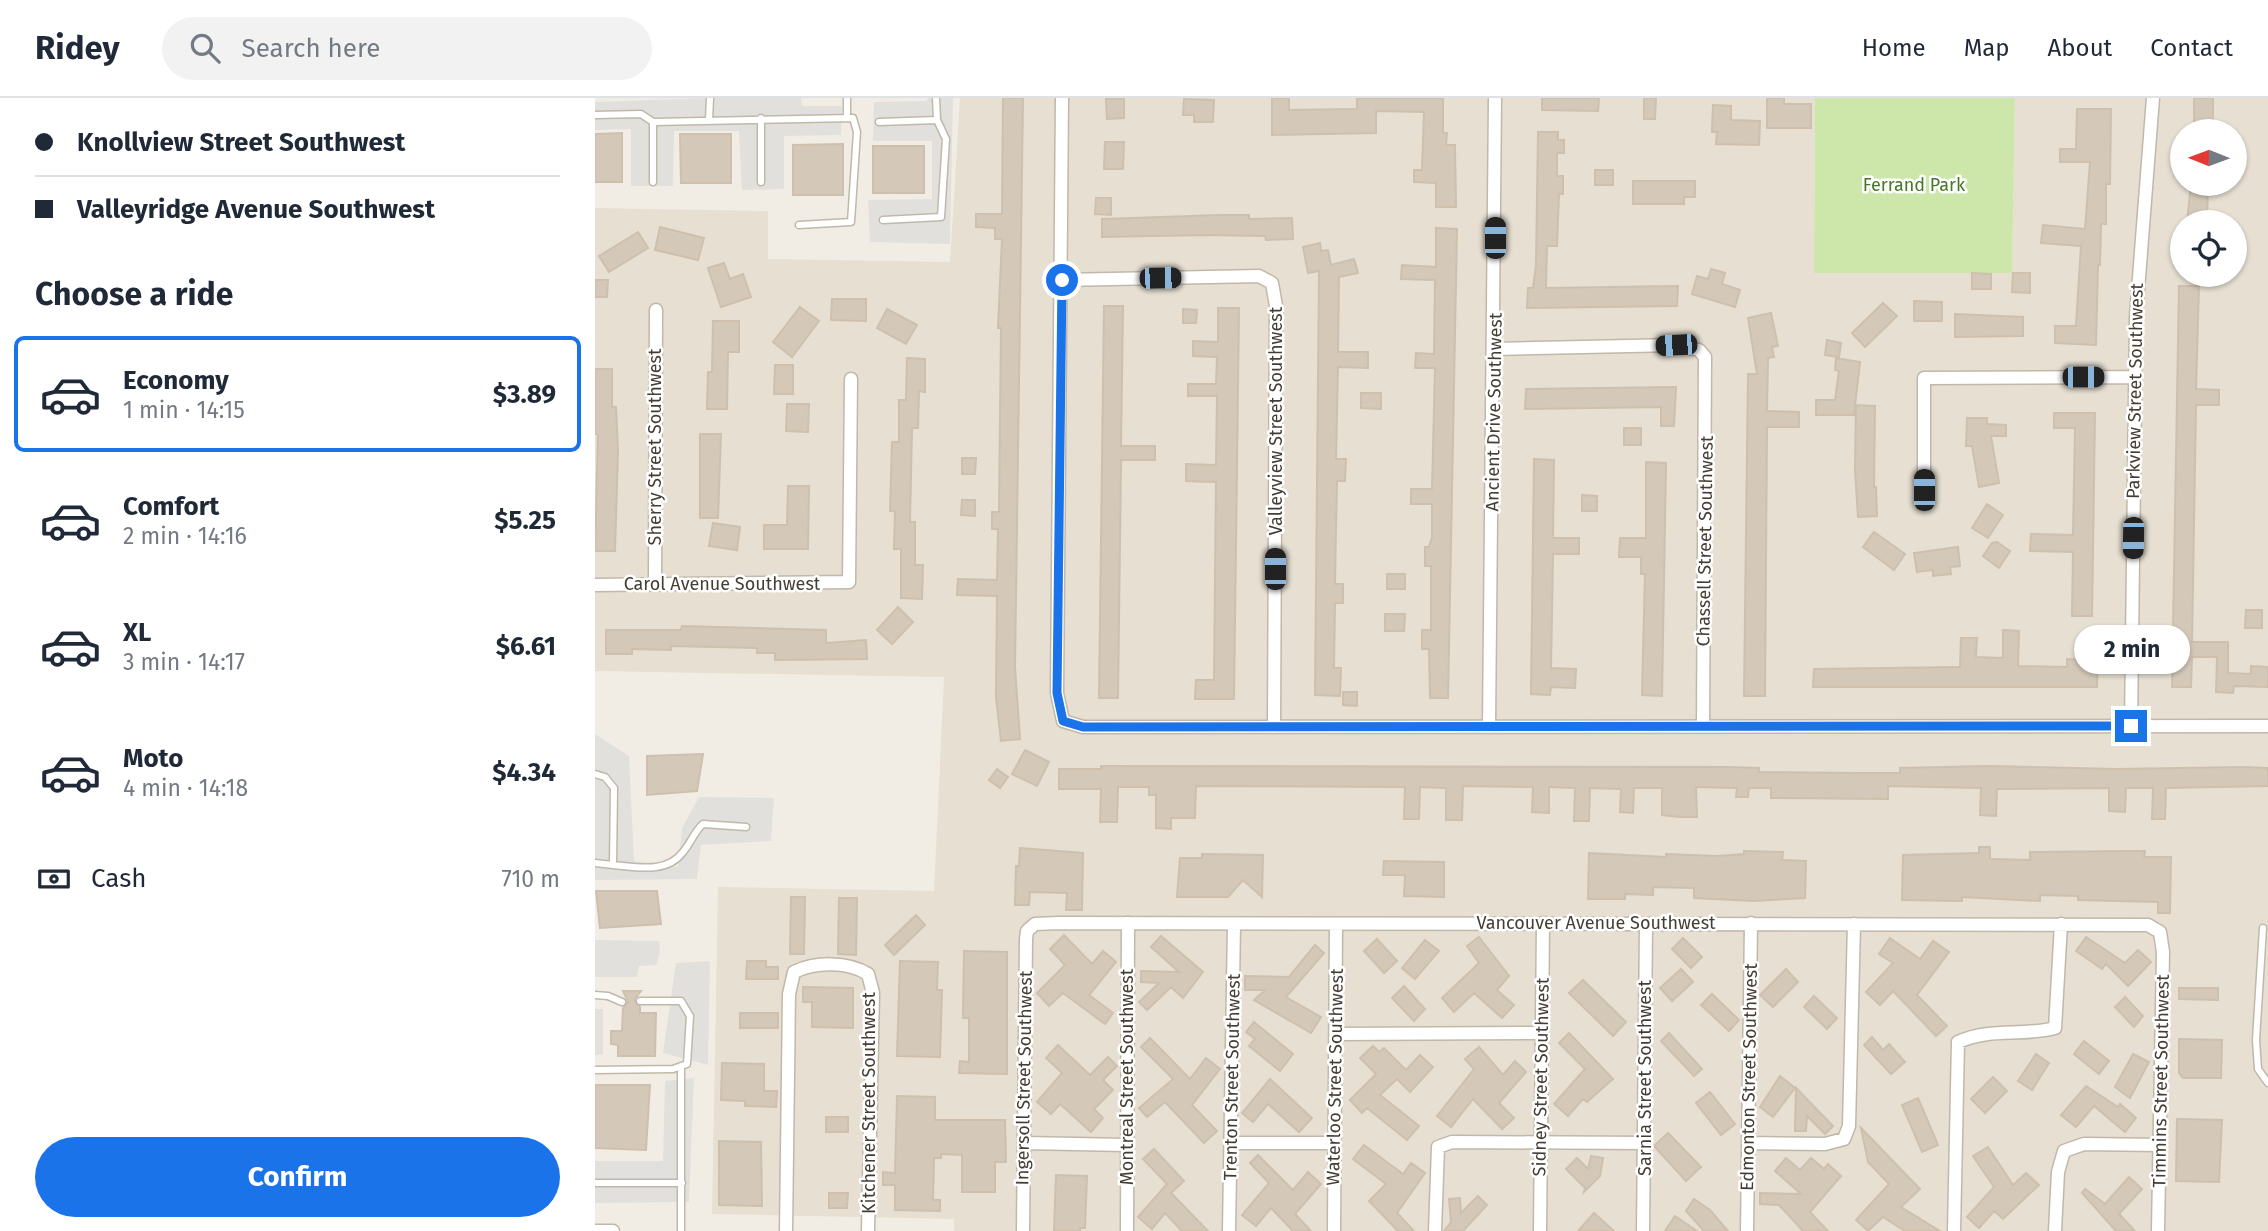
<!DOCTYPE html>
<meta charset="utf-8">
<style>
:root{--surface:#fff;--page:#f2f2f3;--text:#1f2937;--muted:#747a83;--line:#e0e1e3;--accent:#1a73e8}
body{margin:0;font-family:"Fira Sans",sans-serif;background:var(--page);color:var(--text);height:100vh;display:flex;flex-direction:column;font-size:26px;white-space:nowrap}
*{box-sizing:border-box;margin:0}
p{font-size:23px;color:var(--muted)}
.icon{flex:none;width:38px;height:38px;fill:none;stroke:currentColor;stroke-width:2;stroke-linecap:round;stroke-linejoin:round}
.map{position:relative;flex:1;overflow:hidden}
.drawer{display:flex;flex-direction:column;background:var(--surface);width:595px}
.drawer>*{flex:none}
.banner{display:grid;align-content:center;height:154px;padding:0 35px;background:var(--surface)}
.needle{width:46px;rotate:271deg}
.buttons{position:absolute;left:1575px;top:21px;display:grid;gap:14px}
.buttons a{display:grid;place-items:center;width:77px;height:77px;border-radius:50%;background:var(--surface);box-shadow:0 2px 5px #0004;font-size:35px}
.end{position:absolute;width:32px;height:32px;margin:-16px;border:9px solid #1a73e8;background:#fff;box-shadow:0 0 0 4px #fff}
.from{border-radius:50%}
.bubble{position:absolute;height:49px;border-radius:24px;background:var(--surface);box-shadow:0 2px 5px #0004;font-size:23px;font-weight:700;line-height:49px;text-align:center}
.car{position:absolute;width:21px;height:42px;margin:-21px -10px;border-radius:9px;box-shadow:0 0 5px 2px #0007;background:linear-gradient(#222 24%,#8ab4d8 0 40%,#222 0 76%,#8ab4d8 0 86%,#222 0)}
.banner b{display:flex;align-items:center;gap:24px;height:66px;font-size:26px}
.banner b+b{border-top:2px solid var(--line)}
.banner i{width:18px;height:18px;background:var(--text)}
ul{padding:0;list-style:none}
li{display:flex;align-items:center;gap:21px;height:116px;margin:0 14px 10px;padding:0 21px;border:4px solid transparent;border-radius:10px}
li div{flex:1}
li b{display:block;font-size:26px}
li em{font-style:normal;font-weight:700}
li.selected{border-color:var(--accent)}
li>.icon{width:63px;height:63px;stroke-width:1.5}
h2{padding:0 35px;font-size:32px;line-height:84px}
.pay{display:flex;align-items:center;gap:18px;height:77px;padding:0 35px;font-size:26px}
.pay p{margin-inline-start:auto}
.button{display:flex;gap:14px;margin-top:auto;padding:14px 35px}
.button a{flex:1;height:80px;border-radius:42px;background:var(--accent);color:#fff;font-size:28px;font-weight:700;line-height:80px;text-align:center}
header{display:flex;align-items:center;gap:42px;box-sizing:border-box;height:98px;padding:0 35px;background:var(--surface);border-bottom:2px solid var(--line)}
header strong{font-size:33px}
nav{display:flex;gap:38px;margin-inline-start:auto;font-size:24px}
.search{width:490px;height:63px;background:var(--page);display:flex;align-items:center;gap:18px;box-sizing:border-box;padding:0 24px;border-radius:38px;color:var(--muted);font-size:26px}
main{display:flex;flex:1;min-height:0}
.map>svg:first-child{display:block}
.residential{fill:#e6dfd2;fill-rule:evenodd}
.green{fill:#cde7ab}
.parking{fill:#e2e0dc}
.building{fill:#d4c9b9;stroke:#cec0ac;stroke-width:2}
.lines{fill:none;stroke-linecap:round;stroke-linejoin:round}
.lane-casing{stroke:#c0b8a9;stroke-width:9}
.street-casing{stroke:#c0b8a9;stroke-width:15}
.lane{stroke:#fff;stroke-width:6}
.street{stroke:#fff;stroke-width:12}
.route{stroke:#1a73e8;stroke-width:9}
.labels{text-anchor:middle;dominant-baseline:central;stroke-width:5;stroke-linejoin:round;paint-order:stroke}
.park-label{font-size:18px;fill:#467627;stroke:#fff}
.street-label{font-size:18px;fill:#443d34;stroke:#fff}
</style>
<header>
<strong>Ridey</strong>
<div class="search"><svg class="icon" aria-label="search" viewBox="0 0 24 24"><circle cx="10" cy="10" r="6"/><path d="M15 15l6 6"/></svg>Search here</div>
<nav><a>Home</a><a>Map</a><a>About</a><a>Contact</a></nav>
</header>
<main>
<section class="drawer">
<div class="banner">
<b><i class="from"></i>Knollview Street Southwest</b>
<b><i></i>Valleyridge Avenue Southwest</b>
</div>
<h2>Choose a ride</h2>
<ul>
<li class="selected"><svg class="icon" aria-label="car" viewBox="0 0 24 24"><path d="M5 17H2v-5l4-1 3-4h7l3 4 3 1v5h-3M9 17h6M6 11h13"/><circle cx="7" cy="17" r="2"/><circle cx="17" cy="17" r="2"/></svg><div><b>Economy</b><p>1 min · 14:15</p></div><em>$3.89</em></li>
<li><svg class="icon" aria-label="car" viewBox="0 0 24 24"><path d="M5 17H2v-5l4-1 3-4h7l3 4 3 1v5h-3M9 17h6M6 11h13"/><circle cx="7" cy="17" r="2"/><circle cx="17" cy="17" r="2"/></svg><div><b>Comfort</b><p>2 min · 14:16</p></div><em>$5.25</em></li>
<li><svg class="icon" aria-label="car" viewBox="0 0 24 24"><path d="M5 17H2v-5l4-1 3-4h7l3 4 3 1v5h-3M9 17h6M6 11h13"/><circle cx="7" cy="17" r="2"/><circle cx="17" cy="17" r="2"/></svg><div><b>XL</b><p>3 min · 14:17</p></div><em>$6.61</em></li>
<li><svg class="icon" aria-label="car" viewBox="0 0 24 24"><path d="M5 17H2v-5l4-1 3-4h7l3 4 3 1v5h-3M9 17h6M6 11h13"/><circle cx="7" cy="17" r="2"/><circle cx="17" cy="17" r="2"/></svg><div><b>Moto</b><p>4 min · 14:18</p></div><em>$4.34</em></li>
</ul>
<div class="pay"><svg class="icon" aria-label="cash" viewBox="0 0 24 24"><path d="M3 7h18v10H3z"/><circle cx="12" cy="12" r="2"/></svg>Cash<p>710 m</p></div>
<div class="button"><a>Confirm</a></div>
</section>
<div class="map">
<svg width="1673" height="1133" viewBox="0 0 1673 1133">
<rect width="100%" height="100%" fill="#f2ede4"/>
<path class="residential" d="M365,0h855l-1,175 198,-1 3,-174h253v1133h-1314v-12l-242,-5 6,-327 216,4 10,-214 -349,-6v-463l173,3v48l182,3zM1587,33h53v53h-53zM1587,124h53v53h-53z"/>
<path class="green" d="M1220,0h200l-3,175h-198z"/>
<path class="parking" d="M113,0h93l1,8h40l-1,29 -57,1v53l-42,1 -3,-59h-65l-1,55h-42v-57l-36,1v-28z
M334,0h24l-3,146 -80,-2 -2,-42 64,-1v-58h-59l1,-39 51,-1z
M0,636l34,22 5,105 44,6 4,-39 17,-31 75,1 -3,43 -70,4 -4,34 -102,1z
M0,842l64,1 1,12 -4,12 -17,1 -2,11h-42z
M115,863l-2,104 -45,-12 13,-90z
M0,911h8v45l-8,1z
M99,980l-5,124 -94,1v-42h68l2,-80z"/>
<path class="building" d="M408,0h20l-8,569 5,72 -19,2 -5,-44 1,-101 -40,-1 1,-16 39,1 1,-51h-6v-17h7l2,-184h-3l4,-89h-7v-11l-19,-1v-13h26z
M677,0h17v12l68,-1v-11h86v35h4l-1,12h9l1,62h-20v-24l-22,-1v-12h8l2,-58 -48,-1v22l-104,2z
M947,0h57l-1,13 -56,-1z
M1049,0h12l-1,21h-11z
M1172,0h17v6h27v24h-44z
M1599,0h19v33h-19z
M511,1h18v19l-17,1z
M589,1l30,1 -1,22h-19v-7h-11z
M1118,7l18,1v14l29,1 -1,24 -43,-1 1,-12h-5z
M1482,11h34l-1,75h-4v40h-5l-1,41h-2l-2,80 -41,-2v-17h21l5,-80 -40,-3 2,-18 42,4 5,-67h-30v-13h16z
M943,34h20v8h6v13h-7v23h6v18h-4l-2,52h-10l-1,42 132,-2 -1,20 -150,2 1,-20h5l3,-23z
M27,35v49h-27v-48z
M85,36h51v49h-50z
M510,44h19l-1,27h-19z
M248,46v51h-50v-50z
M278,48h51v47h-51z
M1000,72h18v15h-18z
M1038,83h62v16h-11v7h-51z
M1596,86h17l-1,38h-20z
M501,100h15v17l-16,-1z
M625,117h29v4l43,-1 1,21 -27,1 -1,-4 -57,-1 -106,2v-18z
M65,129l44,11 -6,22 -43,-10z
M841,130l21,1 -9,469h-18l-1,-49h-7v-19h9v-64h-6v-19h4l3,-10v-33h-21v-15h21l3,-121h-20l1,-15 18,1 1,-74 -34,-1 1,-14 34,2z
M43,134l10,16 -39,24 -10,-16z
M725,145l1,8 7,-1 3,15 23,-6 4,14 -19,4 -1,75h30v16l-30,-1 -2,92h10l-1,22h-8l-1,47 -1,56h8v19h-8l-1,65h7l-1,28 -25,-1 4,-424 -11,2 -5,-26z
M129,165l6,16 13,-5 8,23 -30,10 -13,-39z
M1116,171l14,4 -3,11 18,6 -5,17 -43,-13 5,-18 11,3z
M1377,175l19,1v15h-19z
M1418,175h17v20l-18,-1z
M0,182h13l-1,17h-12z
M1584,188h20l-3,103 23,1v15h-23l-4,237h36v31l23,1v-8l17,1v20l-34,-1 -1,7 -17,-1 1,-35h-25l-1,30h-19z
M237,201h34v22l-35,-1z
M1319,203l28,1v19h-28z
M1288,205l14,13 -32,31 -13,-14z
M509,208h19l-2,140h34v14h-34l-3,238h-19z
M205,209l19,14 -27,36 -19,-15z
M623,210h21l-5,391h-39l1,-19h18l2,-198 -30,-1v-17l30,1 1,-69h-29v-12h28l1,-27 -24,-1v-15l25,1z
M292,211l30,16 -11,19 -29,-16z
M588,211l14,1 -1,13h-13z
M1176,215l7,33 -6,1 2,10 -6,1 -1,53 32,1v15h-32l-2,269h-21l4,-322h9l-9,-56z
M1360,216l68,3v19l-68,1z
M118,223h26v31h-11l-1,57h-20l1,-37h4z
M1232,242l14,3 -2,14 -14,-2z
M312,260l18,1v33l-6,-1 -1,37h-6l-2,94h5v43h8l-1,34 -21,-1v-49h-7l1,-38h-5l2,-69h7v-42h7z
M1241,260l24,4 -6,53h-38v-15h19l4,-29 -4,-1z
M180,267h18v29h-19z
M0,271h17v38h4l2,43 -3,101h-20l3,-117h-3z
M1081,289l-2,39h-13v-19l-136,2 1,-20z
M766,295h20v16l-20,-1z
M192,306h22l-1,28 -22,-1z
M1261,307l19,1 -1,81h2l1,29 -19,1 -3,-47z
M1459,315h41l-3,203h-20l1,-64 -43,-1 1,-17 42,1 2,-107h-21z
M1372,320h20v6l19,1v11h-15l8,47 -20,4 -7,-41h-6z
M1029,330h17v17h-17z
M105,336h21l-3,84h-18z
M367,360h14l-1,16h-13z
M939,361l20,1 -1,78h26v16h-26l-2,114 25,1 -1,19 -24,-1 -1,8 -19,-1z
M1051,364l20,1 -4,233 -20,-1 3,-121h-4v-17h-22l1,-19h26z
M193,388h21l-1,63h-44v-24h23z
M987,397l15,1v15h-15z
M367,402h13v16l-14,-1z
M1392,406l16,11 -15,23 -16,-10z
M118,425l27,4 -3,23 -28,-4z
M1279,434l31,22 -11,16 -31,-23z
M1402,444l13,9 -11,17 -16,-12 9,-13z
M1363,449l2,19 -10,1 1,7 -18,2v-6l-16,2 -3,-19z
M792,476h18v15h-18z
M303,509l15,15 -21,22 -15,-14z
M1651,512h16v18h-17z
M790,516h20l-1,17h-19z
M87,528l144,4v13l40,-3 1,19 -92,1v-7h-18v-5l-86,-2v4l-39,-1v5h-26v-24h75z
M1408,532l16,1 -1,35 49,1v-8l16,1v-11h15l-1,38h-284l1,-18 146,-2 1,-29h16l-1,19 27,1z
M748,594h14v14l-14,-1z
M430,652l24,12 -12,24 -25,-12z
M108,656l-6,37 -50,4v-39z
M506,668l629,1 29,1v4l97,1h44v-5l89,-2 128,3 126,-2 25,1v18l-102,2 -1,31h-13l1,-31h-27l-1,24 -16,-1v-23l-112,1 -1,27 -16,-1 1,-27 -93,-2v13l-117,-1v-10h-22l-1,9h-12l1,-9 -41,-1 1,30h-17l-18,-2v-27h-28l-1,25 -13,-1 1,-23 -31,-1 -1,33h-15l1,-33 -26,-1v26l-17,-1 1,-25 -70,-1 -1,34h-16v-32l-26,-1 -1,32h-15l1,-32 -209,-1 -1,32h-24v11l-15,-1v-33h-7v-8h-31l-1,35h-17l1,-33h-42v-20h42z
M402,671l11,8 -8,11 -11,-8z
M1384,749h11v12l40,1v-8l103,-1h12l-1,6h27l-1,56h-12v-11l-80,-2v-4l-38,-1v6l-78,-4v4l-60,-1 1,-45 76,-2z
M425,750l63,5 -1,57h-16l1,-17 -37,-1 -1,13h-14l1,-39h3z
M1149,753l39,1 -1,8 24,1 -1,37 -51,3 -60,-3v-10l-41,-1v8l-28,-1v5h-37l1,-46 77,4v-3l52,2 26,-2z
M607,756l61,1 -1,42 -19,-17 -15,17h-51l3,-39h22z
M789,763l60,1v35l-40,-1 1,-21h-22z
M1,793h61l4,33 -61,4z
M196,799h14l-1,57h-14z
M244,800h18l-1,57 -18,-1z
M321,817l9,10 -31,30 -9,-10z
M469,837l28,29 11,-13 13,11 -27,33 24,18 -8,11 -42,-31 -14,13 -12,-13 28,-28 -15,-16z
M566,838l42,36 -20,26 -12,-11 -24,23 -8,-8 20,-19 -18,-1v-11l38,1 -28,-25z
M884,839l30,39 -12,14 17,15 -12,13 -28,-25 -20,19 -12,-14 37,-35 -12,-17z
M1491,839l39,26 13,-13 13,12 -23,24 -22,-22 -4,5 -26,-18z
M1088,840l19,19 -11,11 -19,-19z
M1295,840l30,21 13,-18 16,11 -32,43 30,31 -11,10 -43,-45 -13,14 -14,-13 27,-29 -14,-9z
M782,841l20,22 -13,12 -20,-22z
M830,842l14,11 -24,28 -13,-11z
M720,847l9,8 -38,44 35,20 -10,16 -57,-33 11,-10h-20v-14l44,1z
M369,853l43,1v122l-48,-1 1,-12 9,1v-44h-6z
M152,863h19v6h12v12h-32z
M305,863l38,1 -1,28h5l-2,67 -43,-1z
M1086,871l12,13 -21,19 -12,-13z
M1191,871l12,13 -25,25 -13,-12z
M988,882l43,42 -13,14 -44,-43z
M809,888l21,23 -11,12 -22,-23z
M208,889l50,1v40l-41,-1v-25h-9z
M1584,890h39v12l-39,-1z
M28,893h18l-7,9 6,7v6h16l-1,43h-37v-11l-7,-1v-13h11l1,-23 5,-6z
M1117,896l27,26 -10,11 -28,-26z
M1219,898l23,22 -10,11 -23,-22z
M1530,899l18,19 -9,11 -19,-20z
M145,915h38v15h-38z
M659,924l39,32 -13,17 -31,-25 6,-7 -9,-7z
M974,935l44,46 -26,23 -4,-3 -15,17 -14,-12 31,-35 -26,-26z
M1074,935l33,36 -8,7 -33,-35z
M1277,939l11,13 6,-6 16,18 -14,12 -27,-29z
M555,940l40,41 16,-21 14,11 -28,36 25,26 -13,12 -39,-41 -18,15 -8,-9 34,-29 -32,-32z
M1584,941l43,1 -1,38h-38l-4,-5z
M1489,943l25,20 -10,13 -25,-20z
M463,947l32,30 18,-18 9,9 -14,14 10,10 -19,19 9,9 -12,14 -31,-28 -9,10 -14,-12 25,-29 -16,-15z
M778,948l6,6 5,-4 22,22 14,-15 13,12 -23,25 -13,-13 -17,16 39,31 -12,14 -40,-32 -5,5 -12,-13 26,-26 -16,-16z
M884,949l24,28 12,-14 11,11 -27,31 15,15 -12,11 -29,-30 -22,28 -14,-11 37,-47 -9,-10z
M1441,956l13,9 -17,27 -14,-9z
M1538,956l16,8 -19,36 -15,-11z
M127,965l42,1v27h13l-1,16 -31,-1v-5l-24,-1z
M1185,978l15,12 -22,29 -13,-10z
M1398,979l14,14 -22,22 -14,-14z
M675,981l42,39 -13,14 -31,-28 -15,18 -11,-9z
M0,987h55l-4,65 -51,-2z
M1491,988l32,21 2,-3 16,14 -11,14 -31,-26 -18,21 -15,-12z
M1201,990l37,38 -8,8 -18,-18 -1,15h-11z
M1115,994l25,32 -14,11 -25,-32z
M302,998l38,1v23h70l1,42h-11v30h-33v-37l-21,-1v4h-7l-1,42h7v11l-45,-1v-25h-12v-13l12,1z
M1323,1000l20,47 -16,7 -20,-47z
M231,1019h22v15h-22z
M1582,1021l45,1 -3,62 -43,-1z
M1266,1030l59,61 -19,18 39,24h-35l-22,-14 -15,14 -12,-11 33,-36 -21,-22z
M1073,1035l33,34 -15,14 -32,-35z
M124,1043l42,1 1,64 -43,-1z
M769,1047l39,29 8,-11 14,10 -28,40 17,18h-16l-29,-30 17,-17 -33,-25z
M1393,1049l25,38 13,-12 13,12 -36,34 -9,-8 -15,17 -12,-11 27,-30 -21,-31z
M559,1051l30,32 -13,12 37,38h-26l-17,-18 -13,16 -14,-12 29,-33 -24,-25z
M663,1057l35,35 15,-18 13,12 -26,30 16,17h-18l-22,-23 -15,18 -14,-11 27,-32 -19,-20z
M996,1058l12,2 -3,18 -16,16 1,-4 -19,-19 11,-11 11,11z
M1191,1060l14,12 11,-12 13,11 4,-5 13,12 -31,36 18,19h-25l-24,-26 -19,-1v-11l41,1 -26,-23z
M461,1077l31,1 -2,52h-5v3h-26z
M1534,1079l13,12 -23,25 16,17h-19l-34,-38 3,-4 20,15z
M234,1095h19l-1,15h-18z
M883,1098l9,9 -24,26h-19l7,-9 -2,-23 11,-1 1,15z
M1099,1101l16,11 18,21h-24l-18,-20z
M999,1115l20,18h-36z
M1080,1118l22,15h-32z"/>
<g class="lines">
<defs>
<path id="lane" d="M252,0v18
M0,17l46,-1 12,8 200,-4 4,14 -6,90 -52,3
M166,20v64
M114,22l1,-22
M284,24l58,-2 -1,-22
M58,84v-60
M288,122l58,-3 5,-78 -9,-19
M0,676l10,3 9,11 -1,77 -18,-2
M18,767c24,2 54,9 70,-13 8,-9 11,-20 20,-28l43,3
M1668,830l-7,112 2,29 10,14
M0,897l13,1 14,6
M0,972l78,-1 14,-5 3,-48 -9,-15h-41
M0,1085h87
M86,1133v-165"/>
<path id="street" d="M467,0l-5,595 6,28 20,6 1185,-1
M467,182l197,-4 13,7 4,23 -2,421
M900,251l181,-4 23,5 6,7 -2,369
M1329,392v-112l211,-1
M0,487l254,-3 2,-203
M60,487l1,-275
M1536,628l5,-410 17,-218
M894,629l6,-629
M741,936l206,-1
M429,1045l102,2
M636,1045h103
M1154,1045l76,1 19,-5 5,-13 5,-202
M0,1133h18
M191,1133l3,-237 5,-22c21,-10 53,-11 74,2l5,19 -5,238
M428,1133l3,-292 1,-8 8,-7 24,-1 1089,2 12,7 3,20 -5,279
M532,1133l1,-308
M634,1133l5,-307
M739,1133l2,-307
M840,1133l3,-84 14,-5 193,1
M945,1133l3,-308
M1048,1133l3,-306
M1152,1133l4,-308
M1359,1133l4,-189c35,-15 61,-5 97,-14l6,-104
M1460,1133l3,-59 6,-21 20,-7 76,1"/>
</defs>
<use href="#lane" class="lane-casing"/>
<use href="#street" class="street-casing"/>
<use href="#lane" class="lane"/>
<use href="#street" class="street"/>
</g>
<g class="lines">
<path class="route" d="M467,182l-5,413 6,28 20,6 1048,-1"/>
</g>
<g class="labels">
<g class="park-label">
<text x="1319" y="87">Ferrand Park</text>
</g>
<g class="street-label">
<text transform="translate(1540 293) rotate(-89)">Parkview Street Southwest</text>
<text transform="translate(899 314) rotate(-89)">Ancient Drive Southwest</text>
<text transform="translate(681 323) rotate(-90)">Valleyview Street Southwest</text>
<text transform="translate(60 349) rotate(-90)">Sherry Street Southwest</text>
<text transform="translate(1110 443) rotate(-89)">Chassell Street Southwest</text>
<text x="127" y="486">Carol Avenue Southwest</text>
<text x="1001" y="825">Vancouver Avenue Southwest</text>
<text transform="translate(532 979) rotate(-90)">Montreal Street Southwest</text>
<text transform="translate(637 979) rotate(-89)">Trenton Street Southwest</text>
<text transform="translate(740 979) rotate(-89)">Waterloo Street Southwest</text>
<text transform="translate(946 979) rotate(-89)">Sidney Street Southwest</text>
<text transform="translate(1154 979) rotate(-89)">Edmonton Street Southwest</text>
<text transform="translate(429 980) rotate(-89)">Ingersoll Street Southwest</text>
<text transform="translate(1050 980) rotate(-90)">Sarnia Street Southwest</text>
<text transform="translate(1566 983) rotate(-89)">Timmins Street Southwest</text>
<text transform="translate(274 1005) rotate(-90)">Kitchener Street Southwest</text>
</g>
</g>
</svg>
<div class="buttons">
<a><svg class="needle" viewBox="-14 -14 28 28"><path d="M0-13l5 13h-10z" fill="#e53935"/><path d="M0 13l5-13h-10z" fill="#747a83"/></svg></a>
<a><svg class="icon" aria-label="locate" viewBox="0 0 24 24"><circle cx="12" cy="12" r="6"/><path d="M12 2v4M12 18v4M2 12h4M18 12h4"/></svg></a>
</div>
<i class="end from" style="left:467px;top:182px"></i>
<i class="end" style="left:1536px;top:628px"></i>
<div class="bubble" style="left:1479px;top:527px;width:116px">2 min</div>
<i class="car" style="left:900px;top:140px;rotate:0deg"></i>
<i class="car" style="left:565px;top:180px;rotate:89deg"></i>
<i class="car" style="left:1081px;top:247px;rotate:267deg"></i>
<i class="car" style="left:1488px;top:279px;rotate:90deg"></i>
<i class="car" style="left:1329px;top:392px;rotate:0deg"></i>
<i class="car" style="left:1538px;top:440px;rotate:181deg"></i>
<i class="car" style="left:680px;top:471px;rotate:0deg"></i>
</div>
</main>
